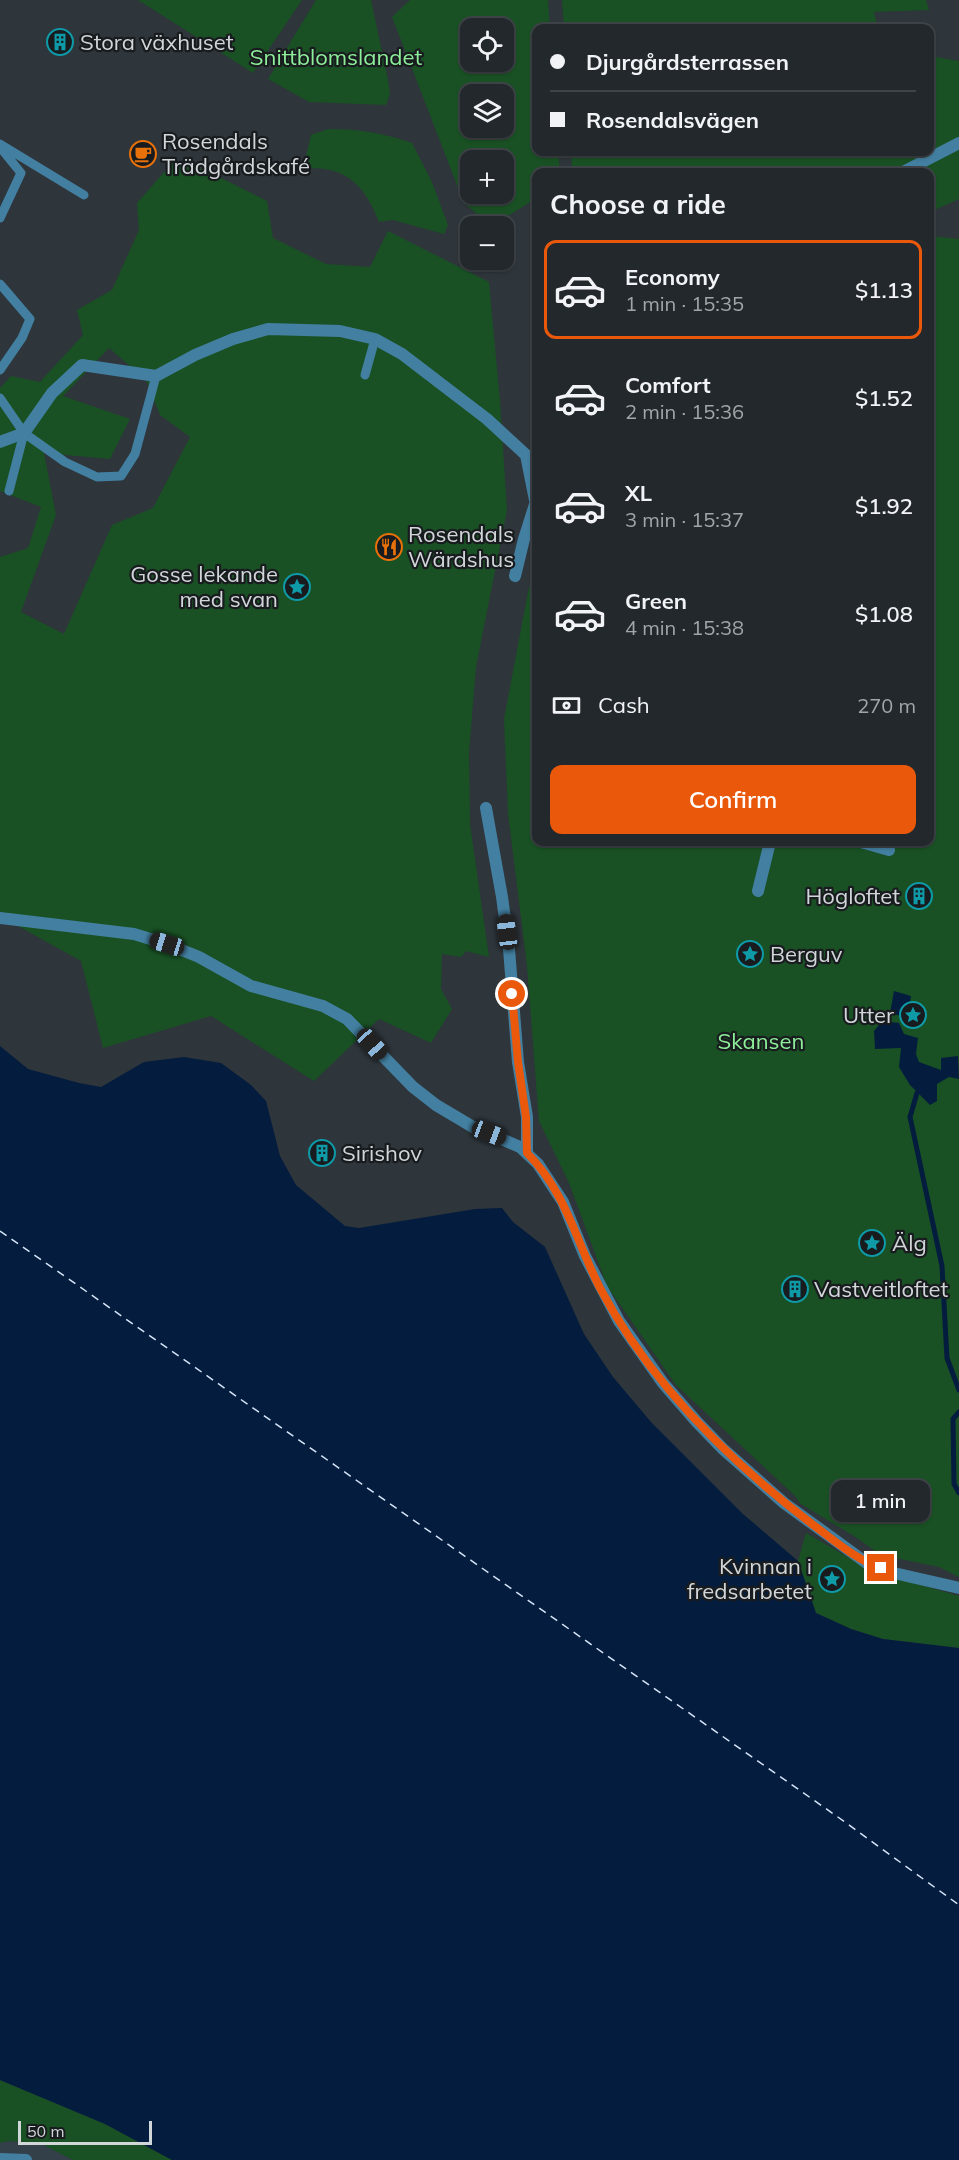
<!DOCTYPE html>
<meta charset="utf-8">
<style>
:root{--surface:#22282c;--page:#2a3034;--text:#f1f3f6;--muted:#a2a6a9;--line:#3f4448;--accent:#ea580c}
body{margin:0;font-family:Mulish,sans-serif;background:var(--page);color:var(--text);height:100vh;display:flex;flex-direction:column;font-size:22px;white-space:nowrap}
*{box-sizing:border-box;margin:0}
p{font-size:20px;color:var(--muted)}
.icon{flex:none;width:33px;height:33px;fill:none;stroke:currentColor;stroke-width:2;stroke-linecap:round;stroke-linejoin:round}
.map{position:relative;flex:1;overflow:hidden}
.panel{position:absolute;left:532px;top:168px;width:402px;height:678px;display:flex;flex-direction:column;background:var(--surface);border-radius:12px;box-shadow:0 2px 4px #0004,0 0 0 2px var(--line)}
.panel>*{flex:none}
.banner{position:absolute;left:532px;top:24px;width:402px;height:132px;border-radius:12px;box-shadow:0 2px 4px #0004,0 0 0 2px var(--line);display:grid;align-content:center;height:132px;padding:0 18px;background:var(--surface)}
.buttons{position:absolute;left:460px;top:18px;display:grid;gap:12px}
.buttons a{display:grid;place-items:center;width:54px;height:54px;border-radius:12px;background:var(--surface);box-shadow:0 2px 4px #0004,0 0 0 2px var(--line);font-size:30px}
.scale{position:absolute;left:18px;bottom:15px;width:134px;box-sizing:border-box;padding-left:6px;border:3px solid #d1d6d9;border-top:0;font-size:16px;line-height:21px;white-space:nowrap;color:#d1d6d9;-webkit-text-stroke:4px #191c1f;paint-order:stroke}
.end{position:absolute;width:27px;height:27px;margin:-14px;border:8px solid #ea580c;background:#fff;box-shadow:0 0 0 3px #fff}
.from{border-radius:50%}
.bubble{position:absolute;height:42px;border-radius:12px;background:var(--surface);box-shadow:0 2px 4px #0004,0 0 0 2px var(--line);font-size:20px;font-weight:600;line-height:42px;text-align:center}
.car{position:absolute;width:18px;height:36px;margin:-18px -9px;border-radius:8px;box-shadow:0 0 4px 2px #0007;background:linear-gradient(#222 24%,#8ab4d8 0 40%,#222 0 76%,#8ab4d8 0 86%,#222 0)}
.banner b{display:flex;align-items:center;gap:21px;height:57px;font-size:22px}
.banner b+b{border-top:2px solid var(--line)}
.banner i{width:15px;height:15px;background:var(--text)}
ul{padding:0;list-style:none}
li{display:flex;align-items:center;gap:18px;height:99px;margin:0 12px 9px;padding:0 6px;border:3px solid transparent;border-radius:12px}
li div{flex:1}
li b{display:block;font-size:22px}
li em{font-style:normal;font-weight:600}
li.selected{border-color:var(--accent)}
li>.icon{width:54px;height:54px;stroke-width:1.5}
h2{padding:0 18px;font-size:27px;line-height:72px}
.pay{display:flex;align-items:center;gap:15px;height:66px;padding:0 18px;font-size:22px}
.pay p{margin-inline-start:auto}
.primary-button{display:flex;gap:12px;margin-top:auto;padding:12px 18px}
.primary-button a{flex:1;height:69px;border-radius:12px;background:var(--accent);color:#fff;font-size:24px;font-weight:600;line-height:69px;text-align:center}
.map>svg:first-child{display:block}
.built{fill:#33404a}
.green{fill:#195124;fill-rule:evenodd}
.water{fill:#041d3e}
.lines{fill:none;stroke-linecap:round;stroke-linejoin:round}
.stream{stroke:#041d3e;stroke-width:5}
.ferry{stroke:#d6e4f7;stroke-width:1.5;stroke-dasharray:8 6;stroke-linecap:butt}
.service{stroke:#437fa0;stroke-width:9}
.pedestrian{stroke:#437fa0;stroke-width:12}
.minor{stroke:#437fa0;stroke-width:12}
.route{stroke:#ea580c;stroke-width:8}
.labels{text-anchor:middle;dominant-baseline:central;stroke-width:4.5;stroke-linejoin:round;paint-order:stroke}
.poi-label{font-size:22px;fill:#d1d6d9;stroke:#191c1f;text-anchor:start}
.park-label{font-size:22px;fill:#8dee99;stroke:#191c1f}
</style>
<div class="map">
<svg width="959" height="2160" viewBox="0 0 959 2160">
<rect width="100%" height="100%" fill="#2e353b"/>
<path class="built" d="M8,2141l32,2 33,17h-73v-17z"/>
<path class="green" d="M138,0h164l-49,73z
M316,0h55l17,80 2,14 -4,11 -77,-3 -41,-23z
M410,0h138l2,28h-13v124h21l2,18 -2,2h-21v26l-36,22 -18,-1 -19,-16 -72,-186zM471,28h33v34h-33zM471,94h33v34h-33zM471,160h33v34h-33z
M562,0h364l3,10 -55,2 4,16h-314z
M930,56l29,5v138l-29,13v-40h-360l2,-3 -1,-17h359z
M328,129c32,0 54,4 84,14l20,39 16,43 -4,9 -51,-14 -14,2c-14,-37 -35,-58 -76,-53l8,-34z
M173,162l32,8 62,31 6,37 53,26 44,3 18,-36 101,51 11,119 7,109 -31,157 -7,85 1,72 19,133 -23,-6 -5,6 -19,-3 -1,35 11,20 -21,34 -52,-24 -65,62 -103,-65 -108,32 -22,-87 -81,-45v-359l28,-9 13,-41 -41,-16v-103l11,-12 29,6 43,-47 -6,-25 35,-20 27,-60 -2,-27zM109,348l37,32 14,35 30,22 -37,71 -41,17 -48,109 -43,-22 35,-97 -12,-62 66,6 20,-40 -67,-23z
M930,236l29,3v1338l-20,-10 -58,-12 -27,-19 -53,-32 -7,-9 -118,-110 -69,-99 -38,-103 -30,-62 -12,-155 -19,-153 -4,-94 24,-127 9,-32v282h393z
M806,1533l54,31 37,14 62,18v52l-76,-9 -32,-10 -35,-16 -18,-52z
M0,2080l105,44 67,36h-99l-33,-17 -32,-2 -8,2z"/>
<path class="water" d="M894,991l17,5 -3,22 -18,-5z
M882,1021l17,2 5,11 14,4 -2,16 3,8 22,8v-12l17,-2 1,23 -10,-2 -12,7v17l-7,4 -20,-20 -11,-18 2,-19 -26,1 -1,-18z
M0,1046l28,23 51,14 22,4 43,-25 40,-5 37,6 30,22 15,16 14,55 16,29 49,41 14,2 116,-19 27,-1 11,14 32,25 39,87 29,43 38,45 92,92 55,47 18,52 35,16 32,10 76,9v512h-787l-67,-36 -105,-44z"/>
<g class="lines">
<path class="stream" d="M917,1093l-7,24 32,149 5,92 12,32
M959,1412l-6,7 1,65 5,9"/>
<path class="ferry" d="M0,1231l845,591 114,83"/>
<path class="service" d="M0,144l84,51
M0,147l21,26 -21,45
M0,284l30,35 -8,19 -22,32
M365,375l10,-36
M0,398l24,35
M9,491l15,-58 41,29 32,15 24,-1 14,-22 21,-78"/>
<path class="pedestrian" d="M861,842l28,8
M758,891l12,-49"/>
<path class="minor" d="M903,172l56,-29
M0,442l24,-9 28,-40 30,-28 74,11 39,-21 38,-16 35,-10 72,2 35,8 27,15 85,65 39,36 9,45
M515,576l9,-37 13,-41
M486,808l16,89 7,52 9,113 9,55v36
M0,918l134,16 33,10 32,13 52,29 72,20 24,13 66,68 23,18 37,22 47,20 18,17 25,38 22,54 34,65 44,62 33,38 27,28 61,54 84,61 26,9 65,15
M0,2159l26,1"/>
</g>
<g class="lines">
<path class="route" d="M512,994l6,68 8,55 1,36c39,39 49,88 73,135 50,95 128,172 212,236 22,16 43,35 69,44"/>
</g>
<defs>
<symbol id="building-ring" viewBox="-11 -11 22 22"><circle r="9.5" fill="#191c1f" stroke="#0f9aa8" stroke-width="1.5"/><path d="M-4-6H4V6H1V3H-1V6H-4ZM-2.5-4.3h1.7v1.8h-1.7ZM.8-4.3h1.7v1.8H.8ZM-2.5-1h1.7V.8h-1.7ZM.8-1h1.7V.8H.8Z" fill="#0f9aa8"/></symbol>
<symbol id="cafe-ring" viewBox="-11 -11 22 22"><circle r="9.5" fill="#191c1f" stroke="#e8710a" stroke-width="1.5"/><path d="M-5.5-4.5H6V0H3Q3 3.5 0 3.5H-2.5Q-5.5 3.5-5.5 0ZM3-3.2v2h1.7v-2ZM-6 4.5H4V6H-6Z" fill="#e8710a"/></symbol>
<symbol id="restaurant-ring" viewBox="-11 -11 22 22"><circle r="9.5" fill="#191c1f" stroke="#e8710a" stroke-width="1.5"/><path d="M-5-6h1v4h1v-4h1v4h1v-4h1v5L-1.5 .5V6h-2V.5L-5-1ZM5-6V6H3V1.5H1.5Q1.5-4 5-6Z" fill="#e8710a"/></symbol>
<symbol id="sight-ring" viewBox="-11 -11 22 22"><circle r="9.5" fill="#191c1f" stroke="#0f9aa8" stroke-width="1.5"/><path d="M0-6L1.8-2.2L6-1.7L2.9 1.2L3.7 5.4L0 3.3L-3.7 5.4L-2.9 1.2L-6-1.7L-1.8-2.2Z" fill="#0f9aa8"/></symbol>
</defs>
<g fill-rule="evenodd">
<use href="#building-ring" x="45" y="27" width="30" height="30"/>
<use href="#cafe-ring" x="128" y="139" width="30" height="30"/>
<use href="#restaurant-ring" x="374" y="532" width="30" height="30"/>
<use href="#sight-ring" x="282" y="572" width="30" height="30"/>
<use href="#building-ring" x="904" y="881" width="30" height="30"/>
<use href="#sight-ring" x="735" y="939" width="30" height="30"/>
<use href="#sight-ring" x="898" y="1000" width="30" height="30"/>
<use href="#building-ring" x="307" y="1138" width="30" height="30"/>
<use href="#sight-ring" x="857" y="1228" width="30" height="30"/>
<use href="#building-ring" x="780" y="1274" width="30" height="30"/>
<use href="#sight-ring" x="817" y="1564" width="30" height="30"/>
</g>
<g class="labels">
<g class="poi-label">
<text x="80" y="42">Stora växhuset</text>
<text x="162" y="141">Rosendals<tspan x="162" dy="25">Trädgårdskafé</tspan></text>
<text x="408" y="534">Rosendals<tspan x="408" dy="25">Wärdshus</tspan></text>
<text x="278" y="574" text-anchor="end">Gosse lekande<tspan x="278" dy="25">med svan</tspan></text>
<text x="900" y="896" text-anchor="end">Högloftet</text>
<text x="770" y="954">Berguv</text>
<text x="894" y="1015" text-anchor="end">Utter</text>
<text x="342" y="1153">Sirishov</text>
<text x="892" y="1243">Älg</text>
<text x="814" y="1289">Vastveitloftet</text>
<text x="812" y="1566" text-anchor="end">Kvinnan i<tspan x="812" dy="25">fredsarbetet</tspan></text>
</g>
<g class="park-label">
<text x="336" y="57">Snittblomslandet</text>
<text x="761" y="1041">Skansen</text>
</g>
</g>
</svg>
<div class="buttons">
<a><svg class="icon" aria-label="locate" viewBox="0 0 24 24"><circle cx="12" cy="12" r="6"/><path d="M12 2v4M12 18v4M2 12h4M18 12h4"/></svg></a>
<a><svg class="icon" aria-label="layers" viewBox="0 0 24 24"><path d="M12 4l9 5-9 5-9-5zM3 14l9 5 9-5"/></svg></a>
<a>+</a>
<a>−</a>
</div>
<div class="scale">50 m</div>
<i class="end from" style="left:512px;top:994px"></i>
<i class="end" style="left:881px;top:1568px"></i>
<div class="bubble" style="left:831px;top:1480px;width:99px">1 min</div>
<i class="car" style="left:507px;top:932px;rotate:353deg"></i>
<i class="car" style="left:167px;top:944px;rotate:287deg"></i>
<i class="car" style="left:372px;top:1044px;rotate:138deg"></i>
<i class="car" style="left:489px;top:1133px;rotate:111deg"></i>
<div class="banner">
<b><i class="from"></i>Djurgårdsterrassen</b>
<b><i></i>Rosendalsvägen</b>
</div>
<section class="panel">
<h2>Choose a ride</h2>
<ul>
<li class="selected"><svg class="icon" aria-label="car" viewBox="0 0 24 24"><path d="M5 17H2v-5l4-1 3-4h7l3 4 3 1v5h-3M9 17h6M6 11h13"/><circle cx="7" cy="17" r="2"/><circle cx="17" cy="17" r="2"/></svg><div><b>Economy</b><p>1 min · 15:35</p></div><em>$1.13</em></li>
<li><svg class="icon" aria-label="car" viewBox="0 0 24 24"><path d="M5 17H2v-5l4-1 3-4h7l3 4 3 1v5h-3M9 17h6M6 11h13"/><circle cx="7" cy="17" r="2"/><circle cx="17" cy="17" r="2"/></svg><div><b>Comfort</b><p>2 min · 15:36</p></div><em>$1.52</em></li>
<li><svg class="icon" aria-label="car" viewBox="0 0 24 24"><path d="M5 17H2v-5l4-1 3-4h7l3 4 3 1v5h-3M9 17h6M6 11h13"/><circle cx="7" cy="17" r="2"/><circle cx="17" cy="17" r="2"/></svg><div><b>XL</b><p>3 min · 15:37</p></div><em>$1.92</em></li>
<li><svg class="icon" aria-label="car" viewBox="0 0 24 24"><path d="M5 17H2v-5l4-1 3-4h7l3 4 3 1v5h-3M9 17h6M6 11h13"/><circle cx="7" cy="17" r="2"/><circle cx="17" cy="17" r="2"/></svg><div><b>Green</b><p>4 min · 15:38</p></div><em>$1.08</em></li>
</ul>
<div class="pay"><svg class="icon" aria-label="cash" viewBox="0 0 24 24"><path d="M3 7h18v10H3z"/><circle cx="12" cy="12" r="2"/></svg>Cash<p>270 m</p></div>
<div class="primary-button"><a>Confirm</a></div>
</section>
</div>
